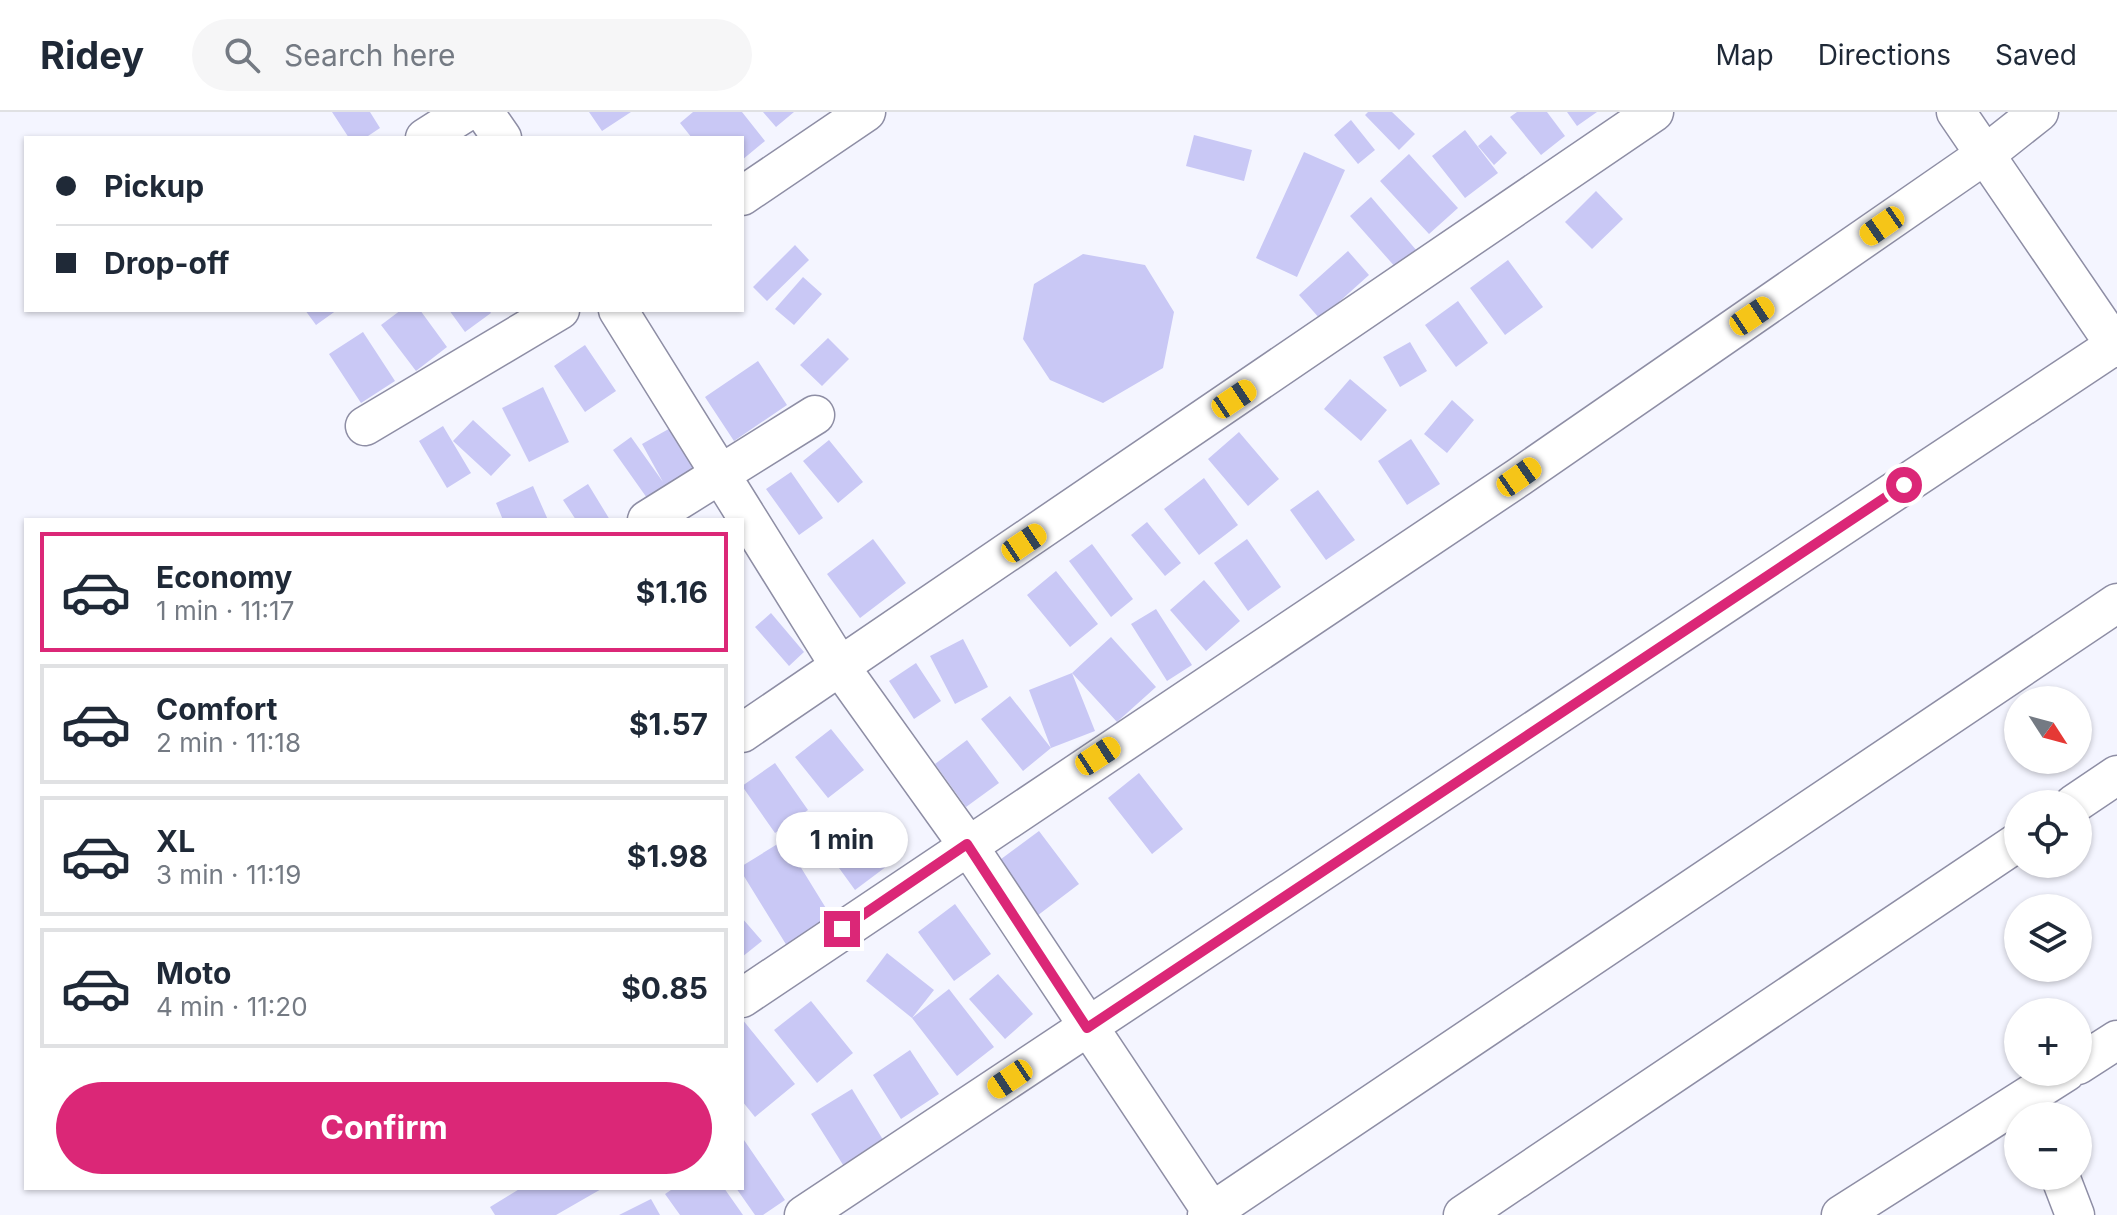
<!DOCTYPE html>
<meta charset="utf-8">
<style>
:root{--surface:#fff;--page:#f6f6f7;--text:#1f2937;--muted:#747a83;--line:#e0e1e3;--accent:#db2777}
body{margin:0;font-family:Inter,sans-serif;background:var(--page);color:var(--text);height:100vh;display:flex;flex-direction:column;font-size:30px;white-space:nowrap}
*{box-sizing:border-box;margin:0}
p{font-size:26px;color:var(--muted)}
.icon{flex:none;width:44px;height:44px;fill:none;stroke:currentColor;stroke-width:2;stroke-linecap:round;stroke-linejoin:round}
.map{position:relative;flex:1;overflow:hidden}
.drawer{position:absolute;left:24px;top:406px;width:720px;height:672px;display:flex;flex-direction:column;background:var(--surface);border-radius:0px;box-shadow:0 2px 6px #0004}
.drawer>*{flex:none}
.banner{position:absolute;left:24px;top:24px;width:720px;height:176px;border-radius:0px;box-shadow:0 2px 6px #0004;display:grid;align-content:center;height:176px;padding:0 32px;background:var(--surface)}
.needle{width:52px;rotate:126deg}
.tools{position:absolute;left:2004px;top:574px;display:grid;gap:16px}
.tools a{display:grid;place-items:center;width:88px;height:88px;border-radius:50%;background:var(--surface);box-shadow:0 2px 6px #0004;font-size:40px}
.end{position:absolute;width:36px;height:36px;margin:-18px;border:10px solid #db2777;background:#fff;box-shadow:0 0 0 4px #fff}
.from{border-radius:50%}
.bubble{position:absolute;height:56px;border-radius:28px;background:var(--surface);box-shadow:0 2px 6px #0004;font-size:26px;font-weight:700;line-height:56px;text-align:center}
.car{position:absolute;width:24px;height:48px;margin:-24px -12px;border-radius:10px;box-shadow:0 0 6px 2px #0007;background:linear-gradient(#f5c518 24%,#345 0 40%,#f5c518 0 76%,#345 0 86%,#f5c518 0)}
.banner b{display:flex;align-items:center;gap:28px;height:76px;font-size:30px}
.banner b+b{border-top:2px solid var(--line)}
.banner i{width:20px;height:20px;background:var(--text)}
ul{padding:14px 0 0;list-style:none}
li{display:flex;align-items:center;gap:24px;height:120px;margin:0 16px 12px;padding:0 16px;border:4px solid var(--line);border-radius:0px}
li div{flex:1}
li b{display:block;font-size:30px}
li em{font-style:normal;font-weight:700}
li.on{border-color:var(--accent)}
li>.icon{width:72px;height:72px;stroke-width:1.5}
.button{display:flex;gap:16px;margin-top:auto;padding:16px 32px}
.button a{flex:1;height:92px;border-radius:48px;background:var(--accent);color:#fff;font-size:32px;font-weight:700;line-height:92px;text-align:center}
header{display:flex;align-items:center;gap:48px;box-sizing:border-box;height:112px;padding:0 40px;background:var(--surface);border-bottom:2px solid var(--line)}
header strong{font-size:38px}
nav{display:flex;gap:44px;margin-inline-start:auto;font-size:28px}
.search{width:560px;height:72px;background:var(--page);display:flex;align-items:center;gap:20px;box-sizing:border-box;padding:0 28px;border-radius:44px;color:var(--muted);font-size:30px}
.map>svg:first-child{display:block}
.building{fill:#c9c8f5}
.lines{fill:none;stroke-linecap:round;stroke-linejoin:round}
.minor-casing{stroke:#8e8ea5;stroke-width:41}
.minor{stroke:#fff;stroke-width:38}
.route{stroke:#db2777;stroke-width:10}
</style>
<header>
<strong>Ridey</strong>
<div class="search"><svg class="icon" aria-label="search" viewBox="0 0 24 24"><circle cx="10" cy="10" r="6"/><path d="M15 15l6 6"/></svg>Search here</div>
<nav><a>Map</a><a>Directions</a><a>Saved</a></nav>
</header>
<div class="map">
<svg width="2117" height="1103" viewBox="0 0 2117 1103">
<rect width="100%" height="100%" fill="#f4f5ff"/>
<path class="building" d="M332,0h38l10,16 -15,10h-16z
M589,0h42l-29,19z
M693,0h49l23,29 -23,19v-22h-50l-12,-15z
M763,0h31l-18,15z
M1368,0h24l23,22 -16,16 -34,-35z
M1517,0h30l18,24 -24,19 -31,-38z
M1567,0h30l-20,14z
M1351,8l24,30 -17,14 -24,-29z
M1465,18l33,43 -33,25 -33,-42z
M1194,23l58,15 -8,31 -58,-15z
M1491,23l16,18 -13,12 -16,-19z
M1304,40l41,18 -48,107 -41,-19z
M1409,42l49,54 -29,26 -49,-53z
M1596,79l27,28 -31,30 -27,-27z
M1371,85l46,54 -20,18 -47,-53z
M795,133l14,15 -42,41 -14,-14z
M1348,139l21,24 -49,44 -21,-24z
M1083,142l62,11 29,47 -11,56 -60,35 -53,-23 -27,-41 11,-55z
M1508,148l35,47 -38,28 -35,-47z
M803,165l19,17 -28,31 -19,-16z
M1458,189l30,42 -32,24 -31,-42z
M305,198h32l-21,15z
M401,198h19l27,37 -31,24 -35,-46z
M449,198h40l2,3 -26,19z
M363,220l32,49 -34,22 -32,-49z
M828,226l21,21 -27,27 -22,-21z
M1410,230l17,29 -27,16 -17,-30z
M585,233l31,46 -31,21 -31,-46z
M758,249l29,44 -53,36 -29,-44z
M1350,267l37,31 -26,31 -37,-32z
M543,275l26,55 -40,20 -27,-54z
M1452,288l22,20 -27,33 -23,-19z
M473,308l38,35 -20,21 -38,-35z
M443,314l28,47 -24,15 -28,-47z
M674,314l25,43 -52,29 -34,-48 18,-13 32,45 -21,-38z
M1239,320l40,47 -31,27 -40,-47z
M1411,327l29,45 -33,21 -29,-44z
M829,328l34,42 -25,21 -35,-42z
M791,360l32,46 -24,17 -33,-46z
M1204,366l34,47 -39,30 -35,-46z
M588,372l22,36h-34l-13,-20z
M533,374l15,34h-45l-7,-17z
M1318,378l37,50 -29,20 -36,-50z
M1147,410l34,41 -16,13 -34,-41z
M873,427l33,44 -46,35 -33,-44z
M1247,427l34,48 -33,24 -34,-48z
M1092,432l41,55 -22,18 -42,-56z
M1056,459l42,53 -28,23 -43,-52z
M1204,468l36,41 -34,30 -36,-41z
M1156,497l36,56 -25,16 -36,-57z
M771,501l33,39 -15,14 -34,-39z
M1111,525l45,50 -39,35 -45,-49z
M963,527l25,48 -33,17 -25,-48z
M916,551l25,38 -27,18 -25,-38z
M1072,561l23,58 -44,17 -28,23 -42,-52 29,-23 41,52 -22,-58z
M831,617l33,41 -36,28 -33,-41z
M967,628l32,43 -33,24 -31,-43z
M775,651l33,47 -33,23 -33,-47z
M1139,661l44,56 -31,25 -44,-56z
M846,700l41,54 -32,24 -40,-55z
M1039,719l40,53 -50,38 -40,-54z
M784,728l48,78 -45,28 -45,-73v-7z
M955,792l36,50 -37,27 -36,-49z
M742,806l20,23 -20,16z
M887,841l47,37 -22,28 37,-29 45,58 -37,29 -45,-58 -46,-37z
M998,862l35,40 -28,25 -36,-40z
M811,889l42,52 -36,30 -43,-53z
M742,907l53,65 -40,33 -13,-16z
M910,938l29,44 -38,25 -28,-44z
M852,977l33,54 -40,25 -34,-54z
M744,1028l41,60 -22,15h-8l-19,-27h6z
M521,1076h82l-47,27h-61l-5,-8z
M674,1076h50l19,27h-63l-15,-21z
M651,1087l9,16h-41z"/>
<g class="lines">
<defs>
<path id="minor" d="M484,0l18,26
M1956,0l161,236
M425,26l41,-26
M742,84l124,-84
M618,198l223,358 126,176 247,371
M365,314l195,-116
M647,408l168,-105
M742,621l912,-621
M2074,692l43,-29
M742,886l777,-521 467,-323 53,-42
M2078,953l39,-25
M2060,1064l15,39
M804,1103l1311,-870
M1207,1103l910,-612
M1463,1103l555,-373
M1841,1103l225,-143"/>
</defs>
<use href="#minor" class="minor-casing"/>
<use href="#minor" class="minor"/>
</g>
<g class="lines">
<path class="route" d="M842,817l125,-85 120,184 817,-543"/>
</g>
</svg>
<div class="tools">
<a><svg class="needle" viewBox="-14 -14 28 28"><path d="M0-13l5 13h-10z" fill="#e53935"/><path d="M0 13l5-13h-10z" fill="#747a83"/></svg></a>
<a><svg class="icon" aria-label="locate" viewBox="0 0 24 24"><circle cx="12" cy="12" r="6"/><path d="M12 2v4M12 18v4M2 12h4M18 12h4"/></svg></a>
<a><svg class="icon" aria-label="layers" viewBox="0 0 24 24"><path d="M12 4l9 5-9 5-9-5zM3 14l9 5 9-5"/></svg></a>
<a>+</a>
<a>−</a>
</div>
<i class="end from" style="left:1904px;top:373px"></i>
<i class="end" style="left:842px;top:817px"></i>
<div class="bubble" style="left:776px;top:700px;width:132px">1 min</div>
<i class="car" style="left:1882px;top:114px;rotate:235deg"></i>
<i class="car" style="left:1752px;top:204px;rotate:56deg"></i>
<i class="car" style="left:1234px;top:287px;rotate:56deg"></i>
<i class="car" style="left:1519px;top:365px;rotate:55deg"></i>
<i class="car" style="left:1024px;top:431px;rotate:56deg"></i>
<i class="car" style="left:1098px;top:644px;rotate:57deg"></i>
<i class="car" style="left:1010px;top:967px;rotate:236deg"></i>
<div class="banner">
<b><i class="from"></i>Pickup</b>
<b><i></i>Drop-off</b>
</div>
<section class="drawer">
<ul>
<li class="on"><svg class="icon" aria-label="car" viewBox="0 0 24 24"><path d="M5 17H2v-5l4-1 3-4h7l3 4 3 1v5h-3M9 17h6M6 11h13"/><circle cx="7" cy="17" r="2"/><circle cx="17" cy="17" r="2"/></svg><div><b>Economy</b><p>1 min · 11:17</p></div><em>$1.16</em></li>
<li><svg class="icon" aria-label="car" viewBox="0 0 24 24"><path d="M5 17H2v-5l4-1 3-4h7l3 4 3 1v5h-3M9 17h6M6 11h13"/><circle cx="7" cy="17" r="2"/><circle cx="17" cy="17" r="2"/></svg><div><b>Comfort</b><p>2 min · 11:18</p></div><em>$1.57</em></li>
<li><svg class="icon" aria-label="car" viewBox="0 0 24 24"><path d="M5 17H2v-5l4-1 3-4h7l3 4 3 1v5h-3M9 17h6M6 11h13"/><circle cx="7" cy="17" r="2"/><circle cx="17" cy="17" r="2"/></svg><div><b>XL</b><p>3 min · 11:19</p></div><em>$1.98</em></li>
<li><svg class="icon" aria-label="car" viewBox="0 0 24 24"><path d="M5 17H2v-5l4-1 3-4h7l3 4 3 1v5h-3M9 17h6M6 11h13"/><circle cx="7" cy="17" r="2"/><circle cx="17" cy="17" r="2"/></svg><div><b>Moto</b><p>4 min · 11:20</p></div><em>$0.85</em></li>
</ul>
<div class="button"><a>Confirm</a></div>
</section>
</div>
